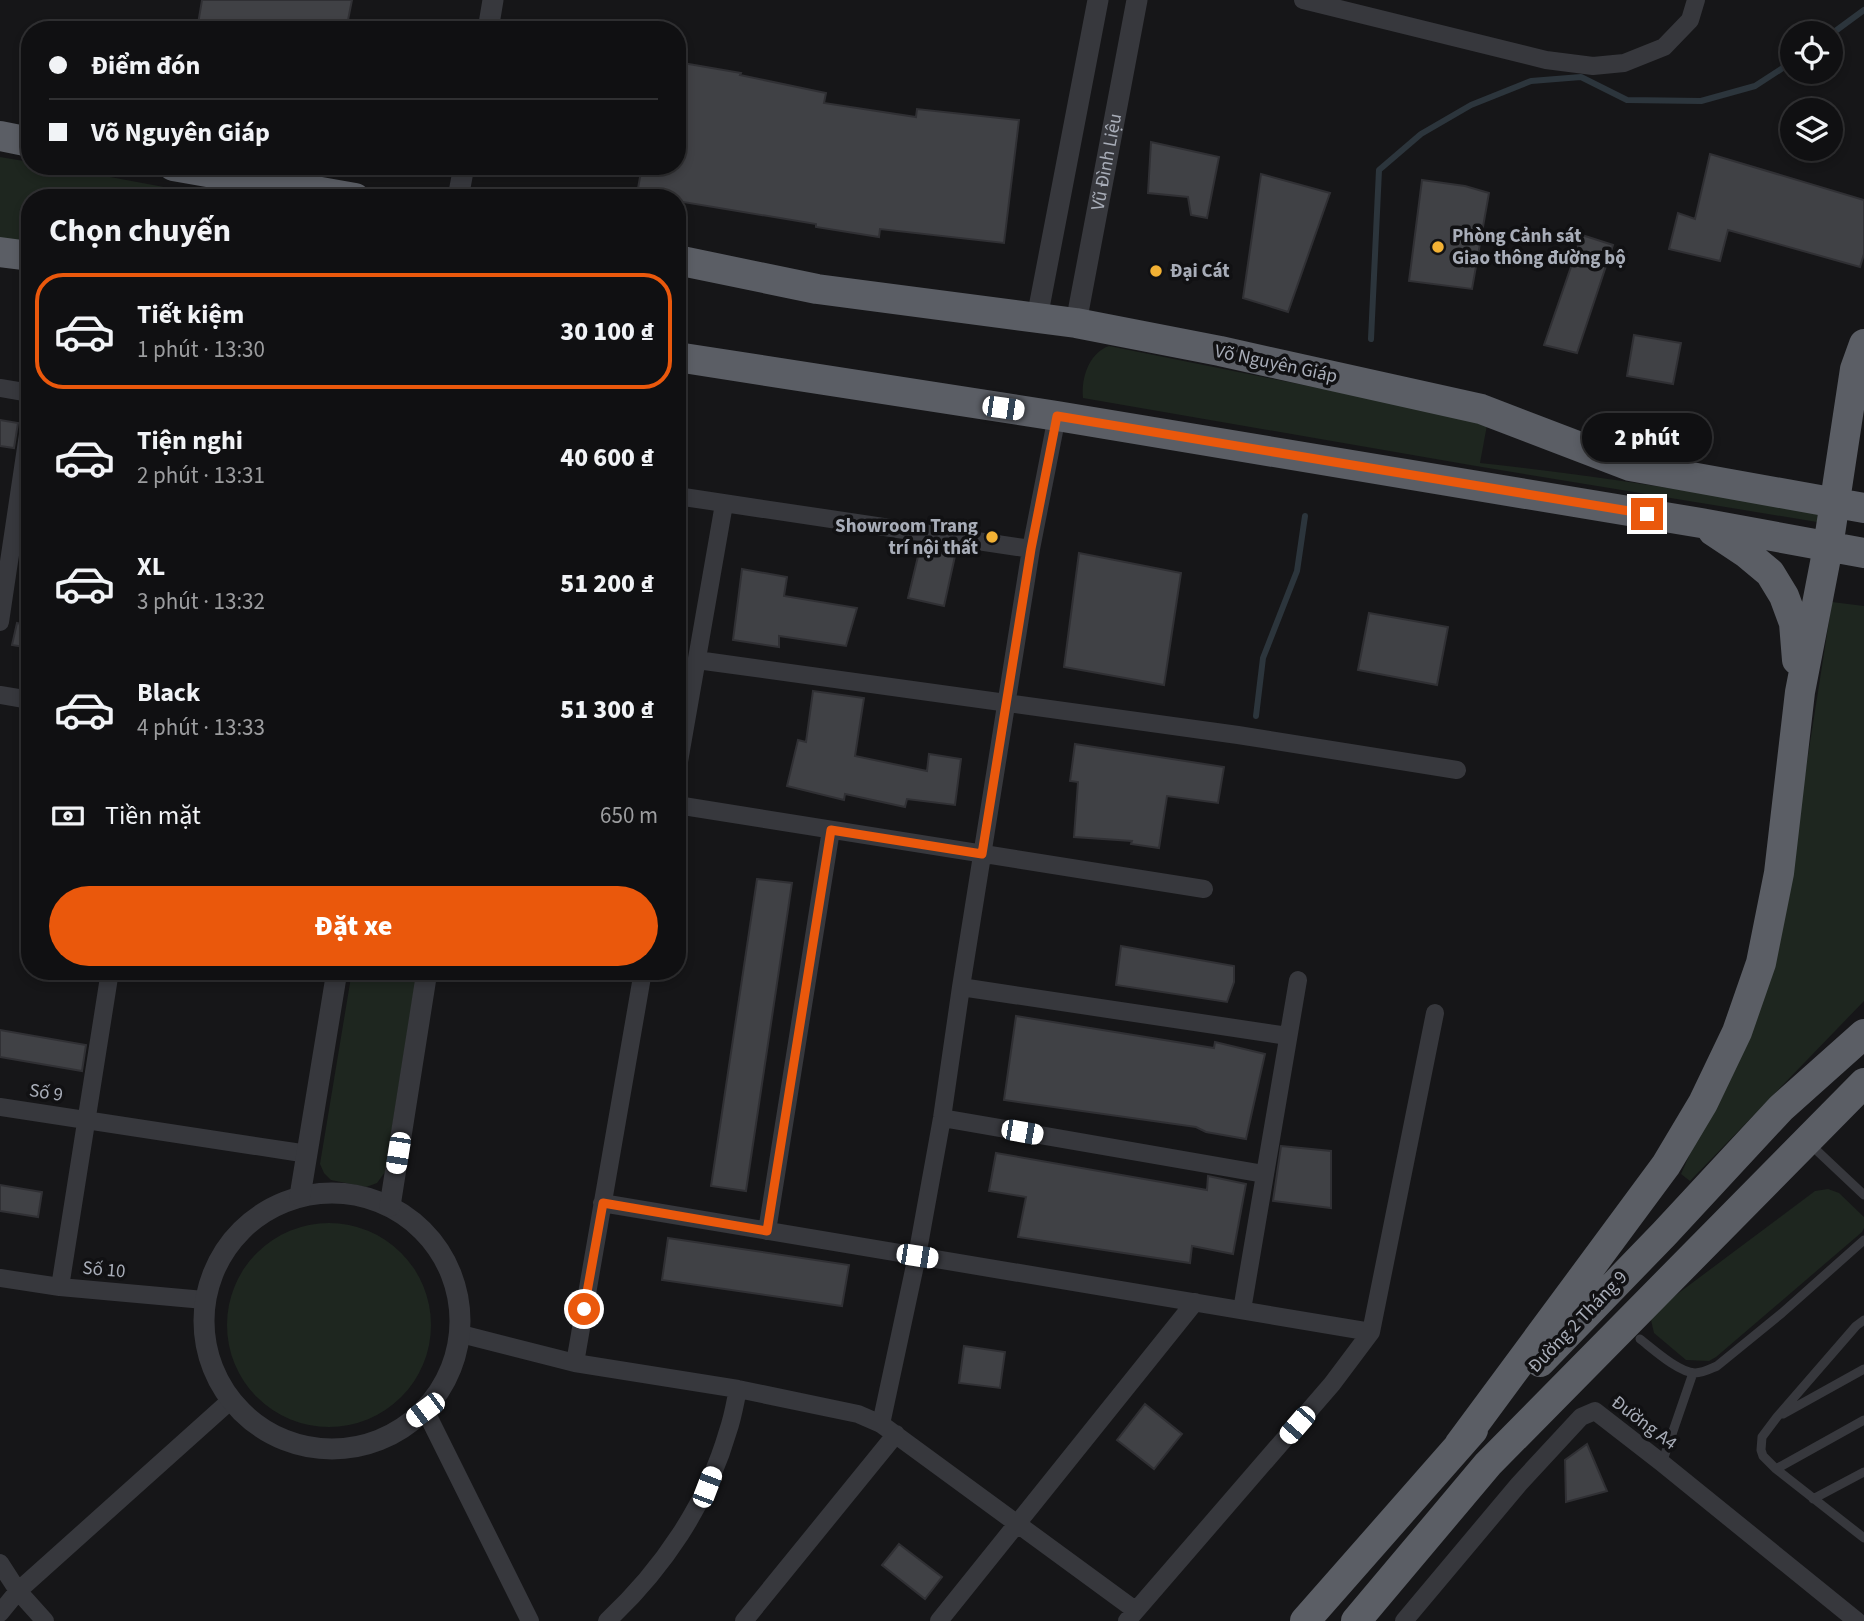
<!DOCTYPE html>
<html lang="vi">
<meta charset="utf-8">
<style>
:root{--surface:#101012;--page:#1e1e20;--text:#f1f3f6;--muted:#9c9d9f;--line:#303032;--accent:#ea580c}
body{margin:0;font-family:"Source Sans 3",sans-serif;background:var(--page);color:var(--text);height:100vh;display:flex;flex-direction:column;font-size:26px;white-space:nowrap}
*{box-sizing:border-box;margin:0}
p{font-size:23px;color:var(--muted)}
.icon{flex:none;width:38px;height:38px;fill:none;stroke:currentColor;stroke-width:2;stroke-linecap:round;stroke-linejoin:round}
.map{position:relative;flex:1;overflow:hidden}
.panel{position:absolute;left:21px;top:189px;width:665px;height:791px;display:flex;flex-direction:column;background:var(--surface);border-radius:28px;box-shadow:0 4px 10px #0003,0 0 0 2px var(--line)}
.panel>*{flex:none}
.top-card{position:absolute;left:21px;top:21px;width:665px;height:154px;border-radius:28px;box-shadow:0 4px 10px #0003,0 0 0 2px var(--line);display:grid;align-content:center;height:154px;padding:0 28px;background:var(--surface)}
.buttons{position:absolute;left:1780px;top:21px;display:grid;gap:14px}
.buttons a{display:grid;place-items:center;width:63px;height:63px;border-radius:50%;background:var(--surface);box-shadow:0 4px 10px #0003,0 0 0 2px var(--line);font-size:35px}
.end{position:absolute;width:32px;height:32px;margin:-16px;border:9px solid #ea580c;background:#fff;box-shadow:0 0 0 4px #fff}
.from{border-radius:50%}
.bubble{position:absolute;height:49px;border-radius:24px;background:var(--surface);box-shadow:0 4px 10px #0003,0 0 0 2px var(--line);font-size:23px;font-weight:800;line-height:49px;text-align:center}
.car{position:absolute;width:21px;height:42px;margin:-21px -10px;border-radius:9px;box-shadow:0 0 5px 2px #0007;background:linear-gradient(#fff 24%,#345 0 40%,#fff 0 76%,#345 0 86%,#fff 0)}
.top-card b{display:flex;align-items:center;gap:24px;height:66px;font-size:26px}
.top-card b+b{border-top:2px solid var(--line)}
.top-card i{width:18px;height:18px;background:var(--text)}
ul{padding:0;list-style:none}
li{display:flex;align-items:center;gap:21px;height:116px;margin:0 14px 10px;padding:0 14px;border:4px solid transparent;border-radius:28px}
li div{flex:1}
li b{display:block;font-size:26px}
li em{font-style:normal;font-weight:800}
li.current{border-color:var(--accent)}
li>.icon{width:63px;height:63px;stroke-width:1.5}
h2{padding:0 28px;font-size:32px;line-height:84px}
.pay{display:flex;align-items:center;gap:18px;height:77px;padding:0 28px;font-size:26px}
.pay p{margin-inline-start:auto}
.button{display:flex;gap:14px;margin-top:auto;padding:14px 28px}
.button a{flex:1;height:80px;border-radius:42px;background:var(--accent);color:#fff;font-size:28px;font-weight:800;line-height:80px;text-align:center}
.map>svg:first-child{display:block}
.green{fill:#1e261f}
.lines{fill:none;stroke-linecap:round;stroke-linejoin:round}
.stream{stroke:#2c353c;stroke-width:6}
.building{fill:#404145;stroke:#303034;stroke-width:2}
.service{stroke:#37383d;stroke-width:9}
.minor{stroke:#37383d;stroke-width:18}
.tertiary{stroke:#37383d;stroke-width:21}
.trunk{stroke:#5b5e65;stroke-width:30}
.route{stroke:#ea580c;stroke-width:9}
.poi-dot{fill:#f2b134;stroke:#111113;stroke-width:2.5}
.labels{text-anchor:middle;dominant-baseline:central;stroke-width:7;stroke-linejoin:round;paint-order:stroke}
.street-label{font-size:19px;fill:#a8adb8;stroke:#111113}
.poi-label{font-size:19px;font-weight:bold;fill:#a8adb8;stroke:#111113;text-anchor:start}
</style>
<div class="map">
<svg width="1864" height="1621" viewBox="0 0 1864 1621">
<rect width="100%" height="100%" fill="#161618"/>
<path class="green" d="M0,157l30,5v4h21l172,32h-193v47l-30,-4z
M1109,346l373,75 5,4 -7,38c114,12 226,30 338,50l-1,9 -341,-56 -393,-68c-2,-20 6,-45 26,-52z
M1832,602l32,4v395l-174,180 -9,-7 62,-139 52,-196z
M352,971h65l-32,201 -8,11 -11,4 -35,-7 -7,-7 -4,-9z
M1828,1189l11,4 25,24v11l-2,4 -146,125 -7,4 -23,-1 -32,-27 -3,-13 5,-10 159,-119z
M227 1325a102 102 0 1 1 204 0a102 102 0 1 1-204 0Z"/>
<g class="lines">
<path class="stream" d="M1830,35l34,-25
M1371,339l8,-169 42,-36 50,-29 60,-24 50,-4 46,23 74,1 54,-15 37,-24
M1256,716l7,-58 34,-87 8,-55"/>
</g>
<path class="building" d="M202,0h150l-6,30h-149z
M677,62l64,11 -1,2 86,18 -2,10 92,14 1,-8 102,11 -15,123 -124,-14 -1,8 -63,-10v-3l-139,-23v-3h-19l-21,-4 5,-28h35z
M1151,142l68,15 -12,61 -16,-3 -3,-18 -40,-4z
M1710,154l154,46v54l-4,13 -132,-37 -8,31 -51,-12 9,-36 17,6z
M1261,174l69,19 -42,119 -45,-14z
M1422,180l43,6 24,7 -17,96 -63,-8z
M1582,235l31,10 -36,108 -33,-8z
M1634,335l47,8 -8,41 -46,-8z
M0,420l18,3 -4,25 -14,-2z
M920,548l35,8 -11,50 -36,-8z
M1079,553l102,20 -17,112 -100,-18z
M742,569l45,8 -3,19 73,12 -11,38 -67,-10v11l-46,-7z
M1369,613l79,14 -11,58 -79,-15z
M17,623l13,3v22l-18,-3z
M813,691l51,7 -9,58 72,15 2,-17 32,5 -6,46 -48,-6 -2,8 -60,-13 -1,6 -57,-14 11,-46 8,2z
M1075,744l149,23 -6,36 -51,-7 -8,52 -28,-4 1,-3 -58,-4 4,-55 -8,-1z
M757,879l35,4 -46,308 -35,-5z
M1121,946l113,20v16l-7,20 -111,-17z
M1016,1016l198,32 1,-6 50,12 -19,85 -40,-7 -10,-5 -192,-27z
M0,1030l86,15 -4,26 -82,-14z
M1281,1146l50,5v57l-58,-7z
M996,1153l211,37 1,-14 38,8 -13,70 -41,-8 -2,17 -172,-26 8,-40 -37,-6z
M0,1185l42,7 -4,25 -38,-6z
M668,1238l181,27 -7,41 -180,-26z
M964,1346l41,6 -5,36 -41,-5z
M1145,1404l37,30 -28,35 -37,-29z
M1587,1444l20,47 -41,11 -1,-42z
M899,1544l43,33 -17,22 -43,-34z"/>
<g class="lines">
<path class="service" d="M1812,1146l52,49
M1864,1320l-8,6 -79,91 -15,20 -1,13 2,6 13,13 88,69
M1640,1339c13,10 38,33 55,34 8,0 15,-4 22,-7l65,-53 82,-73
M1783,1414l81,-45
M1662,1463l31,-90
M1776,1469l88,-49
M1813,1499l51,-27"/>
<path class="minor" d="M1303,0l243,60 47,6 31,-3 40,-16 26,-27 6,-20
M0,388l30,5
M677,496l354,53
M0,622l30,-201
M697,660l541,75 219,35
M0,695l30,5
M677,773l47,-269
M677,805l527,84
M961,987l327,49
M0,1107l308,47
M942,1118l322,56
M602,1203l769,129
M767,1231l64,-401
M0,1278l60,9 144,13
M60,1287l50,-316
M1242,1310l56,-330
M461,1334l114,29 163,26 120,25 23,10 254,186
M575,1363l68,-392
M425,1410l105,211
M881,1424l36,-168 25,-138 19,-131 70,-438 26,-133
M0,1563l18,28 27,30
M0,1613l18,-22 213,-191
M607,1621c55,-51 100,-117 121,-190 5,-14 7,-28 10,-42
M744,1621l152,-187
M939,1621l256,-319
M1127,1621l205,-237 39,-52 64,-319
M1404,1621l115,-137 62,-67 14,-6 67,52 195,158"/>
<g class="tertiary">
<path d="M488,30l5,-30"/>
<path d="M458,198l6,-32"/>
<path d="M1037,318l61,-318"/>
<path id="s1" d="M1076,323l61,-323"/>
<circle cx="332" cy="1321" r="128"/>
<path d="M300,1196l37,-225"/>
<path d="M390,1206l37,-235"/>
</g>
<path class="trunk" d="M0,136l30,6
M173,166l182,32
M0,252l30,4
M677,260l140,29 259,34 144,28 261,58 149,57 234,42
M677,357l380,59 644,107 163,30
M1713,531l33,22 24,20 14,23 10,27 3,37
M1540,1362l124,-128 117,-126 83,-74
M1459,1445l207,-280 37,-62 34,-71 24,-69 18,-90 21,-181 28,-145 27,-178 9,-25
M1305,1621l168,-191
M1356,1621l132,-157 376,-381"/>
</g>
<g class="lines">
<path class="route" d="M584,1309l19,-106 164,28 64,-401 151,24 49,-305 26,-133 590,98"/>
</g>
<g class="poi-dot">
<circle cx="1438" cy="247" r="7"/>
<circle cx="1156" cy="271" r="7"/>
<circle cx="992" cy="537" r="7"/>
</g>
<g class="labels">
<g class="street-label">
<text stroke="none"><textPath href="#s1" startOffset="164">Vũ Đình Liệu</textPath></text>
<text transform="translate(1276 364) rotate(12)">Võ Nguyên Giáp</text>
<text transform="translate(46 1093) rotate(9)">Số 9</text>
<text transform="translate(104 1270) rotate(5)">Số 10</text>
<text transform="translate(1578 1322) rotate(-46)">Đường 2 Tháng 9</text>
<text transform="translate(1644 1423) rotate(37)">Đường A4</text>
</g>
<g class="poi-label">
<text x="1452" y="236">Phòng Cảnh sát<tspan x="1452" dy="22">Giao thông đường bộ</tspan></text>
<text x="1170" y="271">Đại Cát</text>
<text x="978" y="526" text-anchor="end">Showroom Trang<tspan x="978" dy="22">trí nội thất</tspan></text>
</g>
</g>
</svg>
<div class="buttons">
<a><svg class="icon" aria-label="locate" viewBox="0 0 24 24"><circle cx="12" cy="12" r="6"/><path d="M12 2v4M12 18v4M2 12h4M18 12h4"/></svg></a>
<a><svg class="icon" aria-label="layers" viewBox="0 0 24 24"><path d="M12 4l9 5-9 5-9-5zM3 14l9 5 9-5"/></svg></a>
</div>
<i class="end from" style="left:584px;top:1309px"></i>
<i class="end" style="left:1647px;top:514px"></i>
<div class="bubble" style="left:1582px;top:413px;width:130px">2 phút</div>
<i class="car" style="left:1003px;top:408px;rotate:98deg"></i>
<i class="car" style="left:1022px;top:1132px;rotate:100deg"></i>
<i class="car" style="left:398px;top:1153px;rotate:189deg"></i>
<i class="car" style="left:917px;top:1256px;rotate:99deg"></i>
<i class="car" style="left:425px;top:1410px;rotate:233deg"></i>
<i class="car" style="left:1297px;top:1425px;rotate:221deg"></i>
<i class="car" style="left:707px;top:1487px;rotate:21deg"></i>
<div class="top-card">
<b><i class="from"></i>Điểm đón</b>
<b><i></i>Võ Nguyên Giáp</b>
</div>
<section class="panel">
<h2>Chọn chuyến</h2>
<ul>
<li class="current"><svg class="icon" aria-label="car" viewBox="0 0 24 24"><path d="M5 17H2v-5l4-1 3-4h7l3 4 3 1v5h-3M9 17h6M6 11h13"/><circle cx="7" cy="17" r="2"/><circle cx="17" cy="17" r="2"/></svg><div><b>Tiết kiệm</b><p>1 phút · 13:30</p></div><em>30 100 ₫</em></li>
<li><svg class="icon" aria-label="car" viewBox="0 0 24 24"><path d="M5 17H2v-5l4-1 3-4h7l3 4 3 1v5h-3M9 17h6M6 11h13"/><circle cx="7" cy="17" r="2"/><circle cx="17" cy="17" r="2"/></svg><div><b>Tiện nghi</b><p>2 phút · 13:31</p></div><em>40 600 ₫</em></li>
<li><svg class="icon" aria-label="car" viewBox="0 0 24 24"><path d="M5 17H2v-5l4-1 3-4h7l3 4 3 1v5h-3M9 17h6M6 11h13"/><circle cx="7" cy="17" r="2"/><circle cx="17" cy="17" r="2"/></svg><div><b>XL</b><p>3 phút · 13:32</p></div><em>51 200 ₫</em></li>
<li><svg class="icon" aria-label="car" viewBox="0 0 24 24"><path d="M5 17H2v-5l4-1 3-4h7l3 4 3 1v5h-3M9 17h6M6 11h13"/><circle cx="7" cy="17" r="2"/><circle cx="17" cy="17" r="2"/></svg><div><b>Black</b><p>4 phút · 13:33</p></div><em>51 300 ₫</em></li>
</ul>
<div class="pay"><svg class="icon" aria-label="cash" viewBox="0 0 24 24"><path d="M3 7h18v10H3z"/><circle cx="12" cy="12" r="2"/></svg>Tiền mặt<p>650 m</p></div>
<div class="button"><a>Đặt xe</a></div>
</section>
</div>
